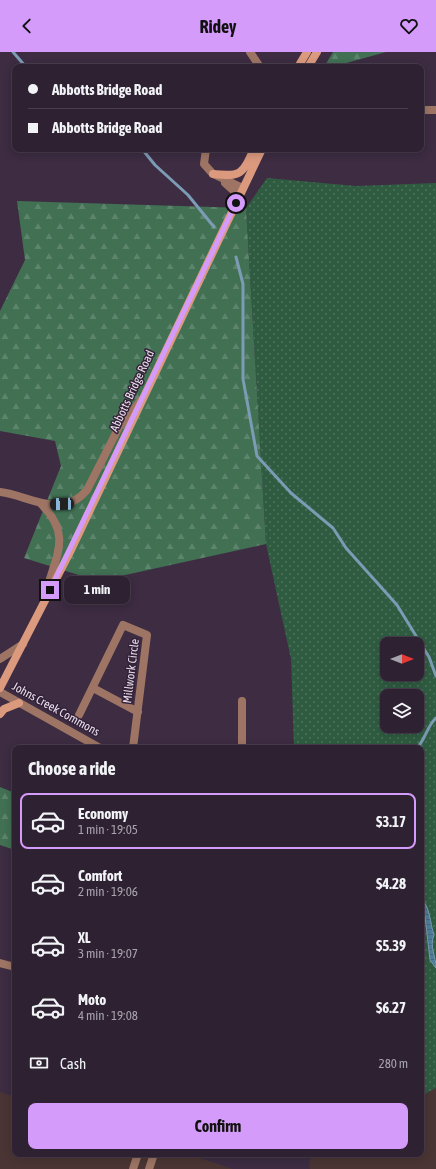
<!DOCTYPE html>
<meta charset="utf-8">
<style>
:root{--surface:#2e2132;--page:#3a2e3e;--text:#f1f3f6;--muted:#a7a3ac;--line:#493e4d;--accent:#d59bfa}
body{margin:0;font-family:"Asap Condensed",sans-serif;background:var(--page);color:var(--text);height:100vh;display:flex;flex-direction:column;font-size:15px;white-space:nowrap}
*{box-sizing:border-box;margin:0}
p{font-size:13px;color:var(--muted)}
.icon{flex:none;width:22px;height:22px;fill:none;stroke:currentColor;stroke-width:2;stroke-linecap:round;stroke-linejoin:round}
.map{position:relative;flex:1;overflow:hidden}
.side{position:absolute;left:12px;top:693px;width:412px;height:412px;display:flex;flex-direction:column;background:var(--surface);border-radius:8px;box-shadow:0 2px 10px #0003,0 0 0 1px var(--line)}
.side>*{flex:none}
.hud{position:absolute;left:12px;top:12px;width:412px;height:88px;border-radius:8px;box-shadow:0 2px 10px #0003,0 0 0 1px var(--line);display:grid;align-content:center;height:88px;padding:0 16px;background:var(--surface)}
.needle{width:26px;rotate:90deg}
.controls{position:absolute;left:380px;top:585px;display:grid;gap:8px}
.controls a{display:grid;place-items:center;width:44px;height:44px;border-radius:8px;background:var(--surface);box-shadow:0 2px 10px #0003,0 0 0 1px var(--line);font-size:20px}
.end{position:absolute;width:18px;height:18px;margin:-9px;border:5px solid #d59bfa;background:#111;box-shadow:0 0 0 2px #111}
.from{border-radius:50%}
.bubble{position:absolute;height:28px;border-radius:8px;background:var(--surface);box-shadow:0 2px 10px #0003,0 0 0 1px var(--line);font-size:13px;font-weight:700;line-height:28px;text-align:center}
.car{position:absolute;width:12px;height:24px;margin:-12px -6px;border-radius:5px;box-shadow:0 0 3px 1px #0007;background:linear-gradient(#222 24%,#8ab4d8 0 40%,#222 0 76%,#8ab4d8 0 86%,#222 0)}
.hud b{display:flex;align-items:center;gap:14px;height:38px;font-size:15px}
.hud b+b{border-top:1px solid var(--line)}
.hud i{width:10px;height:10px;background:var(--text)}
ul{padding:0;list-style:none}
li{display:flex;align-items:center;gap:12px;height:56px;margin:0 8px 6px;padding:0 8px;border:2px solid transparent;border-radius:8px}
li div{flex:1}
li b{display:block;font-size:15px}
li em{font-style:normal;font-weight:700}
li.active{border-color:var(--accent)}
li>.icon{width:36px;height:36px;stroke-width:1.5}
h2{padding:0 16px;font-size:18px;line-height:48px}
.pay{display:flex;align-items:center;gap:10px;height:44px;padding:0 16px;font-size:15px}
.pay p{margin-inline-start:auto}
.button{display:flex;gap:8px;margin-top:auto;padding:8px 16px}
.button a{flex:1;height:46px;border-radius:8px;background:var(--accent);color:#111;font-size:16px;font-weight:700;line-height:46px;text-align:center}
header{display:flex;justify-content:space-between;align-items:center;height:52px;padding:0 16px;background:var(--accent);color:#111;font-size:18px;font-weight:700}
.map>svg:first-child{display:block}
.commercial{fill:#4a3534}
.grass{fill:url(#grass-dots);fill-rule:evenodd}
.forest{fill:url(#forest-firs)}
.water{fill:url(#water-rules);stroke:#7c9bb4}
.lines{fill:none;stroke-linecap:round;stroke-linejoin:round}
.stream{stroke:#7c9bb4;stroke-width:3}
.street{stroke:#9e7564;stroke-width:8}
.secondary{stroke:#db997e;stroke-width:8}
.route{stroke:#d59bfa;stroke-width:5}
.labels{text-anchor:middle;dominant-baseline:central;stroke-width:3;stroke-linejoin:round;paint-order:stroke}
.street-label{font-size:12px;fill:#ebdfee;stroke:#332238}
</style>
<header><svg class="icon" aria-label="back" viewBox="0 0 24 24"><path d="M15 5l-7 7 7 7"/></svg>Ridey<svg class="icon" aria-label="heart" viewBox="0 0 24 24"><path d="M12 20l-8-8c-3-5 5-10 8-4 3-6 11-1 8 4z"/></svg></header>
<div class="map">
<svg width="436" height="1117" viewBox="0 0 436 1117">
<defs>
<pattern id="grass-dots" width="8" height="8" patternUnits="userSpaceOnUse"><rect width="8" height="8" fill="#2f5c41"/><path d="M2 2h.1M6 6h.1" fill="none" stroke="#4d735d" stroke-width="1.8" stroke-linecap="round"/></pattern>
<pattern id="forest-firs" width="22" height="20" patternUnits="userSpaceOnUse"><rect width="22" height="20" fill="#417053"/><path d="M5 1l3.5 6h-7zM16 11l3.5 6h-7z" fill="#5d846c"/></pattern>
<pattern id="water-rules" width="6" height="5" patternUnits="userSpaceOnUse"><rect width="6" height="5" fill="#4d7e9b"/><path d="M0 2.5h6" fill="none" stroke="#4a6679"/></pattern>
</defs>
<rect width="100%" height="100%" fill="#3d2c42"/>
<path class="commercial" d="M436,1036v81h-126l-1,-9 11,-6h101v-58z
M0,1040l15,5v57h173l45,15h-233z"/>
<path class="grass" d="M267,126l89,8 80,-3v905l-15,8v-348h-127l-3,-89 -25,-115 -20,-336zM387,592h30v30h-30zM387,644h30v30h-30z"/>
<path class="forest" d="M333,0h53l-54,15h-8z
M17,149l229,7 20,336 -168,37 -74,-23 37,-92 -6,-25 -55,-10v-120l25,-51z
M0,735l15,6v57l-15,-5z"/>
<path class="water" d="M421,847c9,6 9,25 13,36 -5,11 2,21 2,33l-6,-8 -5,-44 -4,-7z"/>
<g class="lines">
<path class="stream" d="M13,0l13,15
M142,97l13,16 33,30 26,32
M236,205l7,27v95l14,77 34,37 42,35 13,20 51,57 32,52 7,19
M417,696c9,-10 10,-22 19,-30"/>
<path class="street" d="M250,0l10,15
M421,58h15
M206,97l-2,15 9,10 30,14
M225,131l9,8 2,12
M0,440c29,3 61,29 87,-2l32,-63 22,-27
M41,452c35,34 10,57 4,95
M0,607l23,-15
M93,636l45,24
M0,640l100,56
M242,649v47
M79,663l44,-90 24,10 -14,113
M0,911l15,4
M133,1117l5,-15
M149,1117l5,-15"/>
<path class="secondary" d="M298,15l9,-15
M308,15l9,-15
M213,122c28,3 29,1 41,-25
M0,636l70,-136 192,-403
M0,662l4,-5 15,-6"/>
</g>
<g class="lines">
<path class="route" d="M50,538l186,-387"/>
</g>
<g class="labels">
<g class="street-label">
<text transform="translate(132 339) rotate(-65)">Abbotts Bridge Road</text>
<text transform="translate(131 619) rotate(-83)">Millwork Circle</text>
<text transform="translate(56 657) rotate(29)">Johns Creek Commons</text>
</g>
</g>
</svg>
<div class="controls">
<a><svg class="needle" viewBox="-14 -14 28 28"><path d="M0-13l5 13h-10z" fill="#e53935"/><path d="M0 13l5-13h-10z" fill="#a7a3ac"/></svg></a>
<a><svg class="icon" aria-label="layers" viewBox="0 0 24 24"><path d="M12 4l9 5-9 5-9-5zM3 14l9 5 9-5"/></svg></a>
</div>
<i class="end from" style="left:236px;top:151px"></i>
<i class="end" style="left:50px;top:538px"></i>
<div class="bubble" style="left:64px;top:524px;width:66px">1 min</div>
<i class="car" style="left:62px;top:452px;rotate:268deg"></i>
<div class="hud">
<b><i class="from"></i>Abbotts Bridge Road</b>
<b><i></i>Abbotts Bridge Road</b>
</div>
<section class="side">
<h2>Choose a ride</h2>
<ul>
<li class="active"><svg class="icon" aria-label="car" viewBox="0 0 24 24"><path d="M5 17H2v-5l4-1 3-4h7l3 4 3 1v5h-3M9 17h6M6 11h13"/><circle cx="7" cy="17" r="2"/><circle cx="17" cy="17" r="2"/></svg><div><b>Economy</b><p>1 min · 19:05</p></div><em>$3.17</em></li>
<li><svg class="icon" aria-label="car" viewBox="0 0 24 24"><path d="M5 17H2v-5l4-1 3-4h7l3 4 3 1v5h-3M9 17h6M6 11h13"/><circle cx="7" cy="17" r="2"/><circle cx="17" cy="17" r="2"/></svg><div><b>Comfort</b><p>2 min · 19:06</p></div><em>$4.28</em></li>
<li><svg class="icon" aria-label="car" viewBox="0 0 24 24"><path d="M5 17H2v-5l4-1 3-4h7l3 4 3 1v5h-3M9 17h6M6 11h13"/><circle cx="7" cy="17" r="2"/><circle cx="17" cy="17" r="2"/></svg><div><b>XL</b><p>3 min · 19:07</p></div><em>$5.39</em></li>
<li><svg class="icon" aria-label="car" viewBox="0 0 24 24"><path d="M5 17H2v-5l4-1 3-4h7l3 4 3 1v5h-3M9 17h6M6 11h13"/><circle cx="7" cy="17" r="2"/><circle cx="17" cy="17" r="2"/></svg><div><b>Moto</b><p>4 min · 19:08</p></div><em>$6.27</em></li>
</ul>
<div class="pay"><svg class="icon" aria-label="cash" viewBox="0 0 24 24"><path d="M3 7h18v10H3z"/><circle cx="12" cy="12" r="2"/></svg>Cash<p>280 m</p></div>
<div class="button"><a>Confirm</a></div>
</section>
</div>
